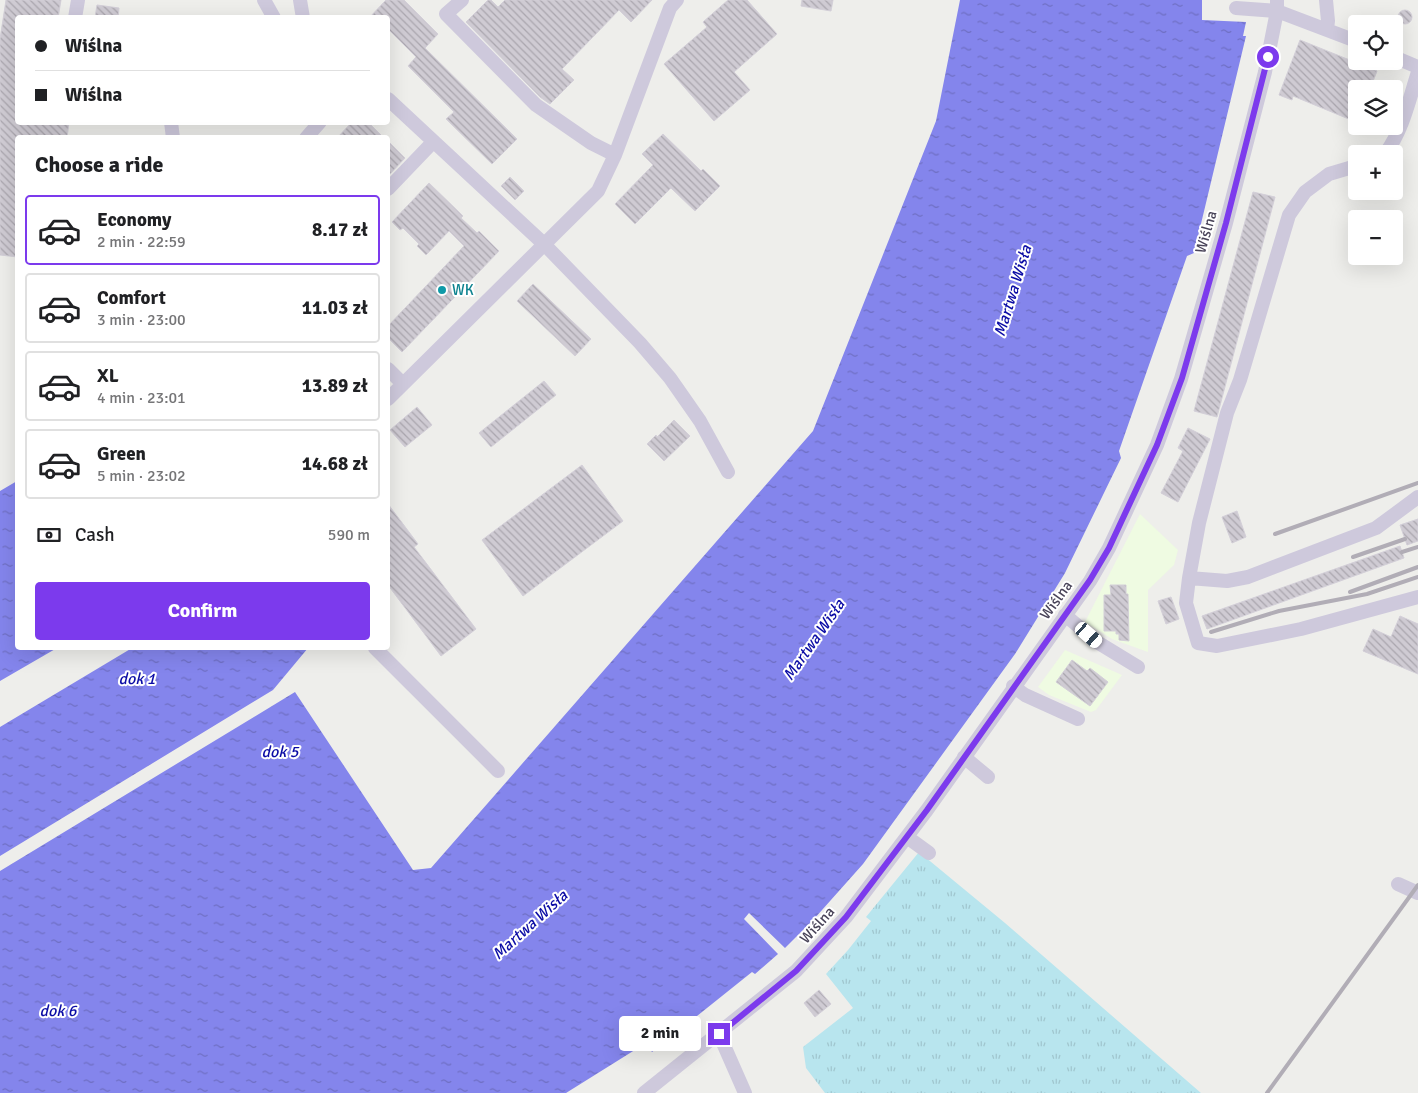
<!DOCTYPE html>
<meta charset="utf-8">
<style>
:root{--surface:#fff;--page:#f6f6f6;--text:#202124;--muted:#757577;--line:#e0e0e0;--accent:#7c3aed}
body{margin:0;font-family:Signika,sans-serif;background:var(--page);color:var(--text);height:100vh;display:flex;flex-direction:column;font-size:19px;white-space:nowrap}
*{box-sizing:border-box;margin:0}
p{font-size:16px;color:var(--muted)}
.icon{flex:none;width:28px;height:28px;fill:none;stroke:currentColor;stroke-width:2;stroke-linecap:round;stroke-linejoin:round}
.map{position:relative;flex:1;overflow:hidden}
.sheet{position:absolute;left:15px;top:135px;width:375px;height:515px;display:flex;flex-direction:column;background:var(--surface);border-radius:5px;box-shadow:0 5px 20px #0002}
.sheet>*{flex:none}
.hud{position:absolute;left:15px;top:15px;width:375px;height:110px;border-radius:5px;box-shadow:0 5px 20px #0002;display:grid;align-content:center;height:110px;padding:0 20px;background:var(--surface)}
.buttons{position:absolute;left:1348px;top:15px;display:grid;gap:10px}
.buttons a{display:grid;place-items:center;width:55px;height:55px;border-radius:5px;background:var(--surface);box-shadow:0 5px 20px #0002;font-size:25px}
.end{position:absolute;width:22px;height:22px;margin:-11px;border:6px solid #7c3aed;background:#fff;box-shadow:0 0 0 2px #fff}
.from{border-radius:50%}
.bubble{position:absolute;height:35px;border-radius:5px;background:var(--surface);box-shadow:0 5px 20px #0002;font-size:16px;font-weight:800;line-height:35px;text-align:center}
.car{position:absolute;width:15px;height:30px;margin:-15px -8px;border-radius:6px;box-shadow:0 0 4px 1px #0007;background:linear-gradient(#fff 24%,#345 0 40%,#fff 0 76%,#345 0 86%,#fff 0)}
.hud b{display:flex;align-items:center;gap:18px;height:48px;font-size:19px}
.hud b+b{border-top:1px solid var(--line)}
.hud i{width:12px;height:12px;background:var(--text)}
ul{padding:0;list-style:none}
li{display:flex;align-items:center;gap:15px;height:70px;margin:0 10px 8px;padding:0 10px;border:2px solid var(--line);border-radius:5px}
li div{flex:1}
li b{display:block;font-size:19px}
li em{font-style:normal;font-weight:800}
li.current{border-color:var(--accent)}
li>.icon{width:45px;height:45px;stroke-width:1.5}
h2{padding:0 20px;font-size:22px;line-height:60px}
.pay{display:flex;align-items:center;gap:12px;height:55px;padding:0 20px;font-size:19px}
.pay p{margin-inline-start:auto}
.cta{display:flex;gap:10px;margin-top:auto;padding:10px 20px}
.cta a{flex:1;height:58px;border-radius:5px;background:var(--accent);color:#fff;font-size:20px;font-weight:800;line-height:58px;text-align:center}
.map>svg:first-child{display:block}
.commercial{fill:#effbe2}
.grass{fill:url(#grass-tufts)}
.water{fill:url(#water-ripples)}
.building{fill:url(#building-back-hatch);stroke:#d3cfd8}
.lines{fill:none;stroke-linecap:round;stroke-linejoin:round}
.minor{stroke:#cec9dc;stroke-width:14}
.rail{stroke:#b1adb6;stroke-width:4}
.route{stroke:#7c3aed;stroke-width:6}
.culture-dot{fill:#0f9aa8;stroke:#fff;stroke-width:2}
.labels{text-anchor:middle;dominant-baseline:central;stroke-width:4;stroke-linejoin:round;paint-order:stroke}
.street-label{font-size:15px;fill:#494459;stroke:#fff}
.culture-label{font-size:15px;fill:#0d838f;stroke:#fff;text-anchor:start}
.water-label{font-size:16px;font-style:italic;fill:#0b0ca5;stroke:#fff}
</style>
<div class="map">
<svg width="1418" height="1093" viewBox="0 0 1418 1093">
<defs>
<pattern id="grass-tufts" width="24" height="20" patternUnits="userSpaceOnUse" patternTransform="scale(1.25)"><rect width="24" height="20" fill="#b8e5ee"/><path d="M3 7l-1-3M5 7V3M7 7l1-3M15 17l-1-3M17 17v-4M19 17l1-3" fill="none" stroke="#a0c6ce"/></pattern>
<pattern id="water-ripples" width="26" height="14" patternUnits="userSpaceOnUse" patternTransform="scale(1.25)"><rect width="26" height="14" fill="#8485ec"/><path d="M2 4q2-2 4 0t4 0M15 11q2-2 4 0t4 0" fill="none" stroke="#6e6ec2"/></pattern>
<pattern id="building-back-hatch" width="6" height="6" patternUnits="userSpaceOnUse" patternTransform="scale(1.25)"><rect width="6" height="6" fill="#cfcbd3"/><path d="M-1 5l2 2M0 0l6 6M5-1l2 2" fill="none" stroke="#aaa6ae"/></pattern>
</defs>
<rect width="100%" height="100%" fill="#eeeeeb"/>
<path class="commercial" d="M1140,514l38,36 -4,15 -26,25v62l-36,-13 -27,-17z
M1065,650l57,25 -26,35 -5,2 -42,-17 -11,-8z"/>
<path class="grass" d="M919,852l86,71 196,170h-376l-19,-25 -3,-21 50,-39 -27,-34 22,-24 23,-29 -5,-4z"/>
<path class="water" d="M960,0h242v20l44,2 -3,14h3l-52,217 -7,3 -68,195 2,7 -56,115 -50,81 -152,210 -49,55 -29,29 -36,-35 -5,6 34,35 -23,20 -3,-2 -100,80 -6,-9 -80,50h-566v-222l295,-179 118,178 18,-2 382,-437 123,-310z
M17,481l1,167h39l-57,33v-190z
M132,648h176l-35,42 -273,166v-129z"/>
<path class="building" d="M6,0h55l-3,18h-40v104h51l-2,16h-49v119l-18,-2v-216z
M386,0h18l34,34 -13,14 92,91 -25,25 -46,-45 8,-7 -46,-46 8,-9 -28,-28v-11h-19z
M488,0h3l7,7 7,-7h147l-21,22 -12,-12 -57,59 12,11 -24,24 -10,-7 -74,-75z
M728,0h19l30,34 -43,38 16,18 -36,31 -50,-57 43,-37 -4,-5z
M802,0h31l-2,11 -30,-5z
M97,5l22,3 -1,10h-23z
M1398 17a7 7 0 1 1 14 0a7 7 0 1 1-14 0Z
M1300,40l77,31 -7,18h-14v33l-63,-26 -1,4 -13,-5z
M352,122h16l16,16h-47z
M663,134l38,37 2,-2 17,17 -25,25 -24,-23 -36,36 -20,-20 38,-39 -11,-11z
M388,141l17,17 -17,18z
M510,177l14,14 -9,9 -14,-14z
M429,183l34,33 -2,2 16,15 2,-2 20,20 -97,101 -14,-14v-12l76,-80 -15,-15 -23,24 -9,-9 2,-2 -16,-16 -3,2 -8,-8z
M1253,192l22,5 -58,220 -23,-6z
M533,284l58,55 -16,17 -58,-55z
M544,381l12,14 -65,52 -12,-14z
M417,407l15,18 -27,22 -15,-17z
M674,420l16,16 -26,25 -17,-17 9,-9 1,2z
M1188,428l22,11 -32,63 -17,-9 22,-42 -5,-3z
M582,465l41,56 -100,75 -41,-56z
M388,504l30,40 -4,3 62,82 -35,27 -53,-71z
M1237,511l9,26 -14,6 -10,-26z
M1418,519v22l-11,4 -7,-20z
M1400,546l4,12 -197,71 -5,-13z
M1110,585h16v9h2l1,47 -10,-1v-6h-3v-3h-12v-36h7z
M1171,597l8,22 -13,5 -8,-23z
M1400,616l18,8v50l-55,-23 10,-22 18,8z
M1072,660l15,11 3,-3 18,14 -18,24 -34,-24z
M819,990l12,14 -16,13 -11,-14z"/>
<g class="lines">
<path class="minor" d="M264,0l10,18
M300,0l3,18
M462,0l-16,14 90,91 55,38 24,12
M1326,0l2,21 -1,8
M1236,8l41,3 79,30
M75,18l3,-18
M1394,57l24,10
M388,99l157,146 95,98 30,35 30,43 28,51
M171,122l2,16
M306,138l14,-16
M1385,154c18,-24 24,-54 33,-82
M1356,166l-27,8 -24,18 -16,23 -49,165 -13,33 -28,110 -10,55 38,3 21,-4 128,-49 42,-31
M388,189l45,-47
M388,369l15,15
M388,399l210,-208 17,-36 55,-147 7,-8
M1189,578l-3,25 12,40 19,3 84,-17 117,-32
M1065,615l32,27 41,25
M375,648l123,123
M1013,686l12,9 53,24
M964,757l24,20
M907,837l22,16
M1398,884l20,9
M719,1034l26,59
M644,1093l152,-122 50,-54 81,-107 163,-229 19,-33 48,-103 24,-66 45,-156 39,-151 12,-61v-11"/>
<path class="rail" d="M1275,534l143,-51
M1402,552l16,-5
M1353,557l52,-18
M1350,592l68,-25
M1211,632l68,-21 88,-17 51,-17
M1267,1093l151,-208"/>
</g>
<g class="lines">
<path class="route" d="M719,1034l77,-63 50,-54 81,-107 163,-230 19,-32 48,-103 25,-67 44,-155 42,-166"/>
</g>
<circle class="culture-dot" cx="442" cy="290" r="5"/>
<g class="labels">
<g class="street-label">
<text transform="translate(1206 232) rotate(-74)">Wiślna</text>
<text transform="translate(1056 600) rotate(-54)">Wiślna</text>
<text transform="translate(817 925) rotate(-48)">Wiślna</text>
</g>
<g class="culture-label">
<text x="452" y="290">WK</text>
</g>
<g class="water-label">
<text transform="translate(1013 291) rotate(-73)">Martwa Wisła</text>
<text transform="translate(814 640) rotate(-55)">Martwa Wisła</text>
<text x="137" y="679">dok 1</text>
<text x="280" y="752">dok 5</text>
<text transform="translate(530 925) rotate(-42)">Martwa Wisła</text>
<text x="58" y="1011">dok 6</text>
</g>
</g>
</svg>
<div class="buttons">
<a><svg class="icon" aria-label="locate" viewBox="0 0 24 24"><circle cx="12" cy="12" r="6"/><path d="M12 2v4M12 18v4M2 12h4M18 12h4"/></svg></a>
<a><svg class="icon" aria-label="layers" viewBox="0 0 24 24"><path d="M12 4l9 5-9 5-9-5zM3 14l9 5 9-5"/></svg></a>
<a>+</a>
<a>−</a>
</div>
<i class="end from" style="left:1268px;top:57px"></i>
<i class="end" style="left:719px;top:1034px"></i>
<div class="bubble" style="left:619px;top:1016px;width:82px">2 min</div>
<i class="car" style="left:1089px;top:635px;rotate:131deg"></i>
<div class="hud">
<b><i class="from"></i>Wiślna</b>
<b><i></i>Wiślna</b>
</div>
<section class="sheet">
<h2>Choose a ride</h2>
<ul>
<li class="current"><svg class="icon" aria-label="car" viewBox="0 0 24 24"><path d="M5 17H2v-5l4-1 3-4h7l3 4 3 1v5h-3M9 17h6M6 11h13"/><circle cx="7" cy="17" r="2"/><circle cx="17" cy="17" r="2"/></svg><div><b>Economy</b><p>2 min · 22:59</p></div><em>8.17 zł</em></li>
<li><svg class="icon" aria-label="car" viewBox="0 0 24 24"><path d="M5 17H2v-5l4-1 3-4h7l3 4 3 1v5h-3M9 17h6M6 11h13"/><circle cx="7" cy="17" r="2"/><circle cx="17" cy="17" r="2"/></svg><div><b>Comfort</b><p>3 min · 23:00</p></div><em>11.03 zł</em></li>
<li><svg class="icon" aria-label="car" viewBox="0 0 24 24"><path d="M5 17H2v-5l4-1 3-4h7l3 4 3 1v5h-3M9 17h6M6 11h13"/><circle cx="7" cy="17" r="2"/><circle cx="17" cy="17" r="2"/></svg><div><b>XL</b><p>4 min · 23:01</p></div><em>13.89 zł</em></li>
<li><svg class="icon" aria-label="car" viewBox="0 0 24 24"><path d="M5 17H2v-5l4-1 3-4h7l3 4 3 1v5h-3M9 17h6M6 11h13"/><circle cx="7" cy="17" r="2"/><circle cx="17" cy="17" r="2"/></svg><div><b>Green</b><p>5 min · 23:02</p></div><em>14.68 zł</em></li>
</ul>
<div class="pay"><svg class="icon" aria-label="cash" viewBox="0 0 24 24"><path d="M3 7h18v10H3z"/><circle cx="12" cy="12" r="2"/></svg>Cash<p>590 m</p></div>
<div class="cta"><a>Confirm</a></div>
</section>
</div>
